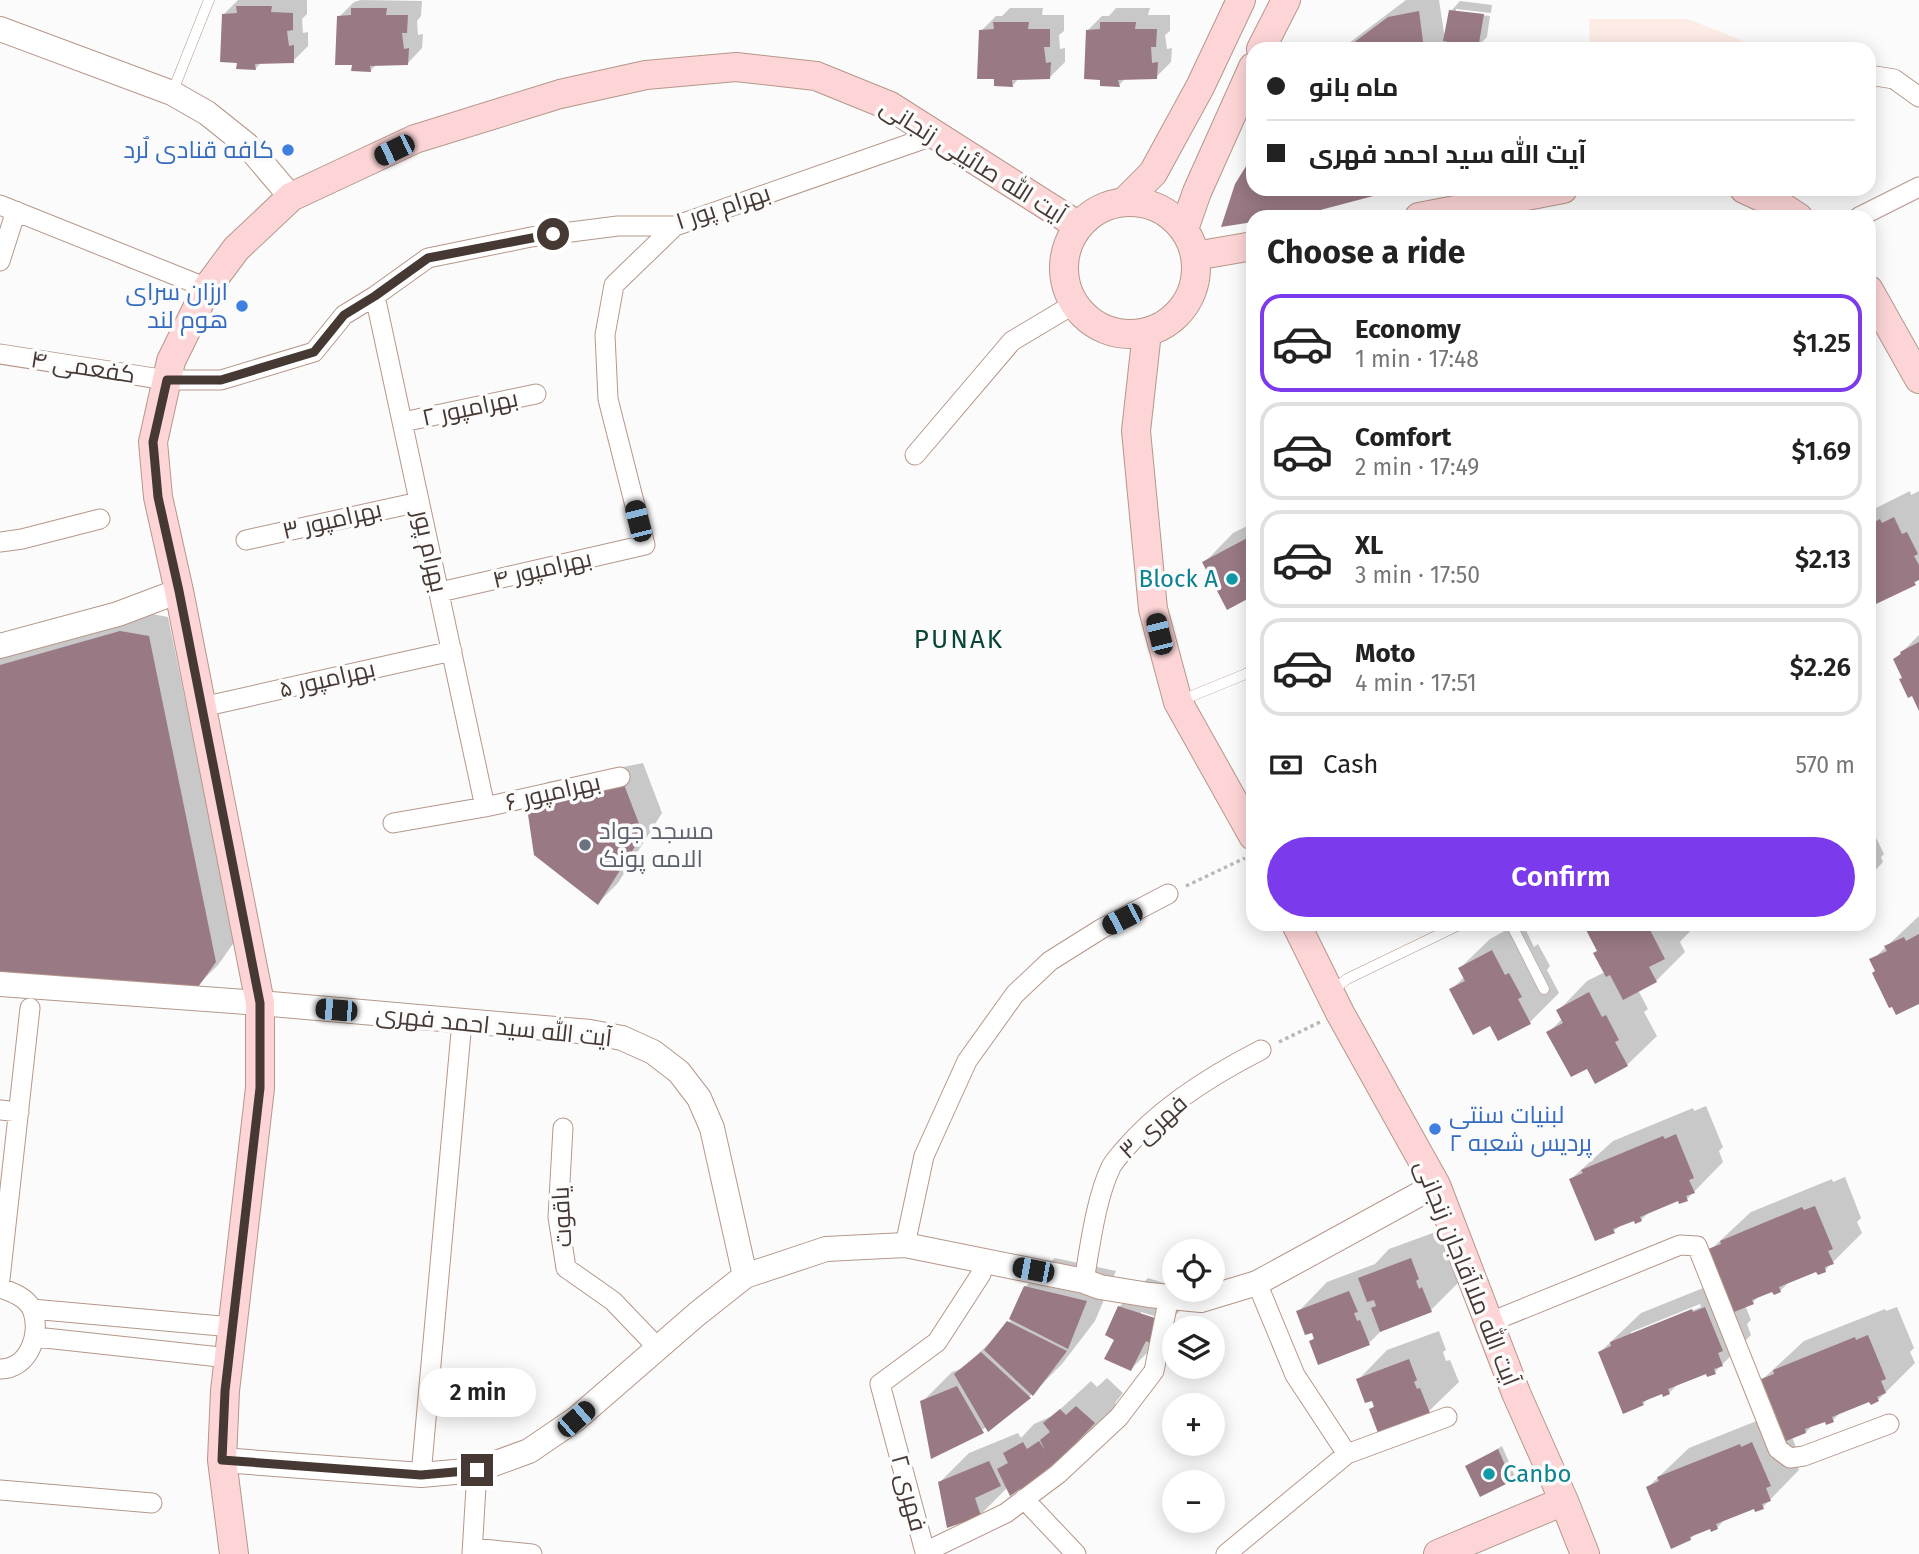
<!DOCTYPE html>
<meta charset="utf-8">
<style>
:root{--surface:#fff;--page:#f6f6f6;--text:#222;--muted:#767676;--line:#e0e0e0;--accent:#7c3aed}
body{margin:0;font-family:"Fira Sans",Cairo,sans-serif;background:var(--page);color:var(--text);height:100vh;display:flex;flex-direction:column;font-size:26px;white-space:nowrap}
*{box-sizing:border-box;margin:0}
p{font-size:23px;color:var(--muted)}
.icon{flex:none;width:38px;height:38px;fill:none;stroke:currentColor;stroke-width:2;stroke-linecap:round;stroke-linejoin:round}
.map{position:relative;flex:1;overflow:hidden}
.drawer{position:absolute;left:1246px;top:210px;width:630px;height:721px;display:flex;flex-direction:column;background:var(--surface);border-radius:21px;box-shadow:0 4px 18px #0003}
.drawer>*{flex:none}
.top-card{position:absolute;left:1246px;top:42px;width:630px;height:154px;border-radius:21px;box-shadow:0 4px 18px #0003;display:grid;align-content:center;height:154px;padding:0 21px;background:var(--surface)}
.tools{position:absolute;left:1162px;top:1239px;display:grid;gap:14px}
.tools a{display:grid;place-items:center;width:63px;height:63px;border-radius:50%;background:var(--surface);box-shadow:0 4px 18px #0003;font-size:35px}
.end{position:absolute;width:32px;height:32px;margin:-16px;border:9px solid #463933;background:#fff;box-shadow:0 0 0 4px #fff}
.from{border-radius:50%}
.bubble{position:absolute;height:49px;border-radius:24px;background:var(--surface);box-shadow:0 4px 18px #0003;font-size:23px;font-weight:600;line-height:49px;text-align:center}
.car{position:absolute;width:21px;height:42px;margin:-21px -10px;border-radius:9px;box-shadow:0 0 5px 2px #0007;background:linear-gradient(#222 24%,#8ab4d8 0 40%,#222 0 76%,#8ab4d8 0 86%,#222 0)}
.top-card b{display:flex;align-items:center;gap:24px;height:66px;font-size:26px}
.top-card b+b{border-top:2px solid var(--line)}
.top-card i{width:18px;height:18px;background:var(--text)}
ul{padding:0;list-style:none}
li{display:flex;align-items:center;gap:21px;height:98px;margin:0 14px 10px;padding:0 7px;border:4px solid var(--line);border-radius:21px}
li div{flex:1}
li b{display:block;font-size:26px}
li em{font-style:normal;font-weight:600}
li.current{border-color:var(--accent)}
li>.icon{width:63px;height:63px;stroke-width:1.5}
h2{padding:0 21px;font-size:32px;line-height:84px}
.pay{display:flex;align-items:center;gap:18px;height:77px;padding:0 21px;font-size:26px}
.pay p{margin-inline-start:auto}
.button{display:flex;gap:14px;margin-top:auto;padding:14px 21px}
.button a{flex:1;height:80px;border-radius:42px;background:var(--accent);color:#fff;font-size:28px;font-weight:600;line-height:80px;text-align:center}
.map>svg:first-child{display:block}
.built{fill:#fdece5}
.shadow{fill:#0003;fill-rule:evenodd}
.building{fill:#987984}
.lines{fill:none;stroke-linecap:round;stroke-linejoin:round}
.service-casing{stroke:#b59789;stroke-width:11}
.minor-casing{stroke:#b59789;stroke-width:21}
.tertiary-casing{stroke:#b59789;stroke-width:26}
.secondary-casing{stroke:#b59789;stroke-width:30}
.path{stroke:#bbb7b5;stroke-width:3.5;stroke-dasharray:3.5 3.5;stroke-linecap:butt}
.service{stroke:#fff;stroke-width:10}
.minor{stroke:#fff;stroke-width:19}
.tertiary{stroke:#fff;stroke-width:24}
.secondary{stroke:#fdd5d7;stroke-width:28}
.route{stroke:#463933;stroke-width:9}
.shop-dot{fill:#3f7fe0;stroke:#fbfbfb;stroke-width:2.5}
.culture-dot{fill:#0f9aa8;stroke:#fbfbfb;stroke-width:2.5}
.worship-dot{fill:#6b7280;stroke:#fbfbfb;stroke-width:2.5}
.labels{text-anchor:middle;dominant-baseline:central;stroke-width:7;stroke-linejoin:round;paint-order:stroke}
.shop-label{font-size:24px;fill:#366cbe;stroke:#fbfbfb;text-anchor:end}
.street-label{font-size:24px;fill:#463933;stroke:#fbfbfb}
.culture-label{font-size:24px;fill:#0d838f;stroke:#fbfbfb;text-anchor:end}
.worship-label{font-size:24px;fill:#5b616d;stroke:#fbfbfb;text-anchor:start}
.neighbourhood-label{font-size:26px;letter-spacing:2px;fill:#094439;stroke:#fbfbfb}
</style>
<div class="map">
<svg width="1919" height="1554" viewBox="0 0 1919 1554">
<rect width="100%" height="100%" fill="#fbfbfb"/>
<path class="built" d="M1589,19h99l75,30h-173z"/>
<path class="shadow" d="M238,0h69v14l-5,5 1,14 5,-1v14l-15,15 -31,1 -6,6 -32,-54z
M361,0l61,1 -1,15 -4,5 1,14 5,-1 -1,14 -14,15 -31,1 -7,7 -17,-7 -14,-47 15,-15z
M1406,0h33l6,39 6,-28 9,-10 32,4 -1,8 -35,-4v3l34,4 -3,21 -10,10 -32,-7 1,9h-105z
M1010,8h33l-1,7h22v16l-5,4 1,14 5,-1v14l-15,15 -31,1 -6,7 -32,-54 15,-15h6z
M1116,8h34l-2,7h22v16l-5,4 2,14 5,-1 -1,14 -15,15 -30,1 -7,7 -32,-54 15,-15h7z
M1253,158v31h139l-83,22 -37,6h-19v3l-30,5 14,-40z
M1869,452l4,8 -3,3 2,5 -3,3z
M1910,491l1,4 8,-4v88l-4,4 -46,18v-86l7,-7z
M1253,523v71l-49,-31 29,-30z
M141,612l27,5 67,324 -17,24 -20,20 -198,-14v-319z
M1919,635v72l-24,-48z
M643,763l19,50 -44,70 -20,20 -71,-102 20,-19z
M1869,823l15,31 -3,3 2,5 -14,15z
M1919,916v86l-42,-31 -5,-11z
M1517,924h6l11,23 4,-3 12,22 -3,4 12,23 -29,29 -40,2 -39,-34 14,-14 -5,-8 30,-29z
M1589,924h102l2,4 -13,14 5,10 -29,29 -18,9 10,19 -4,3 13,24 -30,29 -39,1 -39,-34 13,-13 -4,-8 29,-30 18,-9 -6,-22 -13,-23z
M1706,1106l17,41 -4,4 4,11 -36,37h-8l-29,12 -9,9 -6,-2 -13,6 -8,7 -18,8 -25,-60 42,-38 80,-33 1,3z
M1845,1177l16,41 -4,4 5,11 -37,37h-8l-28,12 -9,9 -7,-1 -13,5 -7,7 -8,3 6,15 -4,4 4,11 -36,37 -7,3 -1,-3 -28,11 -10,10 -6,-1 -13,5 -7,7 -43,-52 41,-39 82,-33 -13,-30 41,-38 81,-33 1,3zM1700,1304l1,3 -70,29v-4z
M1441,1230l7,18 -3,3 4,9 3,-1 8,22 -29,29 -48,19 -14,14 -58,-2 4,-4 -2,-7 -15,-18 29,-30 48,-18 14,-15z
M1055,1258l61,13 -21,50 -33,43 -33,33 -40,33 -2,-3 -54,29 -11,-54 30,-30 11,-4 36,-34 13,-15 13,-32z
M1148,1278l38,12 -7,22 -10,9 -9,19 -29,29 -14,-30 2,-32zM1141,1312l26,8 -1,3 -25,-8z
M1897,1307l17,41 -4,4 5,11 -37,37h-8l-28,11 -9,9 -7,-1 -13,6 -7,7 -14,5 7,18 -4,4 4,11 -36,37h-8l-29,11 -9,10 -7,-1 -13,5 -7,7 -42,-52 41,-39 80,-32 1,3 8,-3 -15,-37 41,-38 81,-32 1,2z
M1439,1331l7,19 -3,2 3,9 4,-1 9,22 -30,29 -58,-2 4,-4 -17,-25 29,-30z
M1107,1378l16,15 -8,10 8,9 -51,48 -51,27h-13l-28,28 -40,-33 29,-29 49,-20 3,5 13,-14 20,-9 37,-34 6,6z
M1502,1446l13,30 -4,4 -43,-14z"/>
<path class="building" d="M236,6h36l-1,6 22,1v17l-6,1 2,15 5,-1v18l-39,1 1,6 -20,-1 1,-6 -17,-1 2,-48 15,-1z
M351,8h36l-1,7h22l-1,18h-5l2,16 5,-1 -1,17 -38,1 1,6 -20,-1 1,-6h-17l2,-49 14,-1z
M1449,10l35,4 -6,35 -35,-8z
M1419,11l5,38h-79l43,-32z
M993,22h36l-1,7h22v18h-6l2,16 5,-1 -1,17 -38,1 1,7 -19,-1v-7h-17l2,-49 15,-1z
M1100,22h36l-1,7h22l-1,18h-5l1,16 6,-1 -1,17 -39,1 2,7 -20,-1v-6l-16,-1 2,-49 14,-1z
M1253,155v34l143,1 -87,23 -25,4h-31v5l-32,5 14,-43z
M1894,517l8,17 5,-2 11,22 -4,2 5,9v15l-5,2 2,3 -40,19 -2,-4 -5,3v-78l11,-6 2,4z
M1253,535v61l-26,14 -25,-48z
M120,631l29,5 67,326 -18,25 -198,-15v-307z
M1919,642v69l-7,-15 -4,2 -9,-19 3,-1 -9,-19 8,-5 -1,-2z
M623,782l20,52 -45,71 -64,-50 -8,-54z
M1589,924h58l18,35 -16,8 8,15 -34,18 -13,-25 -4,2 -13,-24 4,-2 -13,-25z
M1919,934v70l-23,11 -4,-8 -3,1 -17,-35 3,-2 -6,-12 18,-8 -3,-5 20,-9 2,4z
M1492,950l13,25 4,-2 13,24 -4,2 13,25 -33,17 -8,-15 -17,9 -24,-46 16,-8 -7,-13z
M1589,992l13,25 4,-2 13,25 -4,2 13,24 -33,18 -8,-15 -16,8 -25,-45 17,-9 -7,-13z
M1676,1134l18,44 -5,2 6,13 -9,3 2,5 -9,3 -1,-3 -38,16 2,4 -7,3 -1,-3 -21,8 2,4 -20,8 -26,-62 14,-6 -2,-3 82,-34 2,3z
M1815,1206l18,43 -5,2 6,13 -9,3 1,5 -8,3 -2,-3 -37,15 2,5 -7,3 -2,-3 -20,8 2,4 -20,8 -26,-63 13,-5 -1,-3 82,-34 2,3z
M1411,1258l8,21 -3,2 3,8 3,-2 10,25 -52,20 -9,-24 5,-2 -2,-6 -7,2 -9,-24z
M1024,1286l63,15 -19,48 -59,-30z
M1349,1291l9,21 -4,1 3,8 3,-1 10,25 -52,20 -9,-24 5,-2 -2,-6 -7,2 -9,-24z
M1118,1306l40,13 -8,24 -4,-2 -15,30 -27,-12 10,-19 -9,-5z
M1705,1307l18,44 -5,2 5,13 -9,3 2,5 -9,3 -1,-3 -38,15 2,5 -7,3 -1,-3 -20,8 2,3 -21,9 -25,-62 13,-6 -1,-4 82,-33 1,3z
M1007,1321l60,30 -34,45 -49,-46z
M1868,1335l18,44 -5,2 5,12 -9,4 2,4 -8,4 -2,-3 -37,15 2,5 -8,3 -1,-3 -20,7 1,4 -20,8 -25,-62 13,-5 -1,-4 82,-33 1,3z
M981,1352l50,46 -43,34 -34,-58z
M1409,1359l8,21 -3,2 3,7 3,-1 10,25 -52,20 -9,-24 5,-2 -2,-6 -7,2 -9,-24z
M957,1386l27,47 -53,26 -11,-58z
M1076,1406l19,17 -30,32 -20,16 6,10 -25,15 -6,-7 -10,7 -13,-27 11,-6 -5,-10 20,-11 4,7 12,-8 6,9 -5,-10 10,-8 -7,-9 17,-14 6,6z
M1752,1442l19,44 -5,2 5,13 -9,3 2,5 -9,3 -1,-3 -38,15 2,5 -7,3 -1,-3 -20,8 1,3 -20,9 -25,-62 13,-6 -2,-4 83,-33 1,3z
M1498,1449l14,32 -32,16 -15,-31z
M989,1461l12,25 -26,12 6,18 -34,12 -9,-46z"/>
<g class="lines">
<defs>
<path id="service" d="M172,93l37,-93
M1182,700l66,-27 5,-5
M1511,924l33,65
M1333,990l14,-11 114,-55"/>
<path id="minor" d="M1869,75l25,4 25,18
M0,205l207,83
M1859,217l60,-30
M0,261l16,-50
M375,296l110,511
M0,354l167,26h54l93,-28 30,-37 31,-19 53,-38 103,-21 87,-11h57l260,-91
M403,422l133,-28
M915,455l97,-114 62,-37
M246,540l173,-38
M0,542l22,-3 78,-20
M440,592l205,-47 -37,-146 -3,-64 9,-50 61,-59
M202,707l250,-56
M393,823l92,-16 135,-30
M0,1110l19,2
M563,1128l-5,89 8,51 47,33 45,47
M905,1245l19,-89 43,-95 48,-67 35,-33 51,-32 67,-35
M981,1274l-44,68 -57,42 45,168 81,-39 52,-39 61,-57 35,-46 15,-74
M0,1279l30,-271
M1084,1281c6,-35 12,-83 27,-114 3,-6 9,-12 13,-17 36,-43 88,-75 137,-100
M1257,1283l38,92 52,79
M0,1288c12,4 26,9 32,21 10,24 -3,60 -32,60
M32,1309l200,18
M1488,1323l192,-78 17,1 81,203 12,9 14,-2 85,-32
M36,1337l193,21
M421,1475l41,-454
M0,1490l152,13
M1024,1499l52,55
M473,1548l59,6
M472,1554l5,-84
M1226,1554l121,-100 100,-37"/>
<path id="tertiary" d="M0,29l172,64 35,20 40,32 44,52
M0,646l118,-32 61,-23
M0,984l260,19 330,29 32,6 31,14 26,20 20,26 13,30 33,148
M222,1460l199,15 56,-5 52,-19 47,-32 121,-105 48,-38 81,-27 79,-4 179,36 16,6 49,8 52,5 56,-17 179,-98"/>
<path id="secondary" d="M1261,49l25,-49
M1744,189l37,17 17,11
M1124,202l29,-29 47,-86 41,-87
M1064 268a66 66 0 1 1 132 0a66 66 0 1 1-132 0Z
M1419,217l144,-28
M1184,229l13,-37 56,-125
M1195,256l58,-10
M1869,290l50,89
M1147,332l-11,99 17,178 25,93 75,134
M1296,924l44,89 96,172 80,208 48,108 21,53
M234,1554l-12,-94 3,-69 35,-303v-85l-81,-412 -21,-94 -5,-55 18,-81 36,-73 29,-39 55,-52 124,-58 145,-45 86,-19 90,-8 80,9 74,30 189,120
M1438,1554l126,-53"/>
</defs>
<use href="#service" class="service-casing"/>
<use href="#minor" class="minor-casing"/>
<use href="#tertiary" class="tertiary-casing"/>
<use href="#secondary" class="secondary-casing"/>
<path class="path" d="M1186,886l59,-28
M1279,1042l41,-20"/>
<use href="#service" class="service"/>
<use href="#minor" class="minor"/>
<use href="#tertiary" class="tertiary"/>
<use href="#secondary" class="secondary"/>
</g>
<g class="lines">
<path class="route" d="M477,1470l-56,5 -199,-15 3,-69 35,-303v-85l-81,-412 -21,-94 -5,-55 14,-62h54l93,-28 30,-37 31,-19 53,-38 125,-24"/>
</g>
<g class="shop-dot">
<circle cx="288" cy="150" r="7"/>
<circle cx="242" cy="306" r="7"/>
<circle cx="1435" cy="1129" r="7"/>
</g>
<g class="culture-dot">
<circle cx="1232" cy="579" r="7"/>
<circle cx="1489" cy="1474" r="7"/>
</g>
<circle class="worship-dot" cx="585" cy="845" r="7"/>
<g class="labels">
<g class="shop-label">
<text x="274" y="150">کافه قنادی لٌرد</text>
<text x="228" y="292">ارزان سرای<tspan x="228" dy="28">هوم لند</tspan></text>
<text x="1449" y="1115" text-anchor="start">لبنیات سنتی<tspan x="1449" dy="28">پردیس شعبه ۲</tspan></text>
</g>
<g class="street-label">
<text transform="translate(973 161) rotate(32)">آیت الله صائینی زنجانی</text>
<text transform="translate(723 207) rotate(-18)">بهرام پور ۱</text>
<text transform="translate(83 367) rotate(9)">کفعمی ۴</text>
<text transform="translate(470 408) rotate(-12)">بهرامپور ۲</text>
<text transform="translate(332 520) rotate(-13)">بهرامپور ۳</text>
<text transform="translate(430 551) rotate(77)">بهرام پور</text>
<text transform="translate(542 569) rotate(-13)">بهرامپور ۴</text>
<text transform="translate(327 679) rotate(-13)">بهرامپور ۵</text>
<text transform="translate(553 792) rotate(-13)">بهرامپور ۶</text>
<text transform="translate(494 1026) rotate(6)">آیت الله سید احمد فهری</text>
<text transform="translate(1153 1127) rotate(-42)">فهری ۳</text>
<text transform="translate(562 1217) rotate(-93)">یاقوت</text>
<text transform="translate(1467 1273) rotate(68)">آیت الله ملاآقاجان زنجانی</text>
<text transform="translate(909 1493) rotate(75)">فهری ۲</text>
</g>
<g class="culture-label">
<text x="1218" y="579">Block A</text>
<text x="1503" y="1474" text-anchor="start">Canbo</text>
</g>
<g class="worship-label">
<text x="599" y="831">مسجد جواد<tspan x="599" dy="28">الامه پونک</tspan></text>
</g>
<g class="neighbourhood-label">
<text x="959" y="639">PUNAK</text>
</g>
</g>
</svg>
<div class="tools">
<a><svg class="icon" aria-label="locate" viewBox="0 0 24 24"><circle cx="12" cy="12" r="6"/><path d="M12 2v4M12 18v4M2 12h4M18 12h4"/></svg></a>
<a><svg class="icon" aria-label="layers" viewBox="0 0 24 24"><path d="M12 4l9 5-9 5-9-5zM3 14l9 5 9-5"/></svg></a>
<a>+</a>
<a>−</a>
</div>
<i class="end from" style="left:553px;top:234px"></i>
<i class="end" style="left:477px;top:1470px"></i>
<div class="bubble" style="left:420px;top:1368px;width:116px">2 min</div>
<i class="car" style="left:394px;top:150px;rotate:244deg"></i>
<i class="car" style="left:638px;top:521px;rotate:346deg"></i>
<i class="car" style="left:1159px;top:634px;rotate:346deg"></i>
<i class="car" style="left:1122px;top:919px;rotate:243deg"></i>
<i class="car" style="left:336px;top:1010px;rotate:275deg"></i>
<i class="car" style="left:1033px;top:1270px;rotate:281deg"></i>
<i class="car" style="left:576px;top:1419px;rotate:49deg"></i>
<div class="top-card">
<b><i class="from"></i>ماه بانو</b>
<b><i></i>آیت الله سید احمد فهری</b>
</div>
<section class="drawer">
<h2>Choose a ride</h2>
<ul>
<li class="current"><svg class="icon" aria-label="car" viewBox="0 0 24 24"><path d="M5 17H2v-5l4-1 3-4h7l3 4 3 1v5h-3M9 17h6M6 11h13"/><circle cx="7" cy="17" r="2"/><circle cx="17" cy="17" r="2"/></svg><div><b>Economy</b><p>1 min · 17:48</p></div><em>$1.25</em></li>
<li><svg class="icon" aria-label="car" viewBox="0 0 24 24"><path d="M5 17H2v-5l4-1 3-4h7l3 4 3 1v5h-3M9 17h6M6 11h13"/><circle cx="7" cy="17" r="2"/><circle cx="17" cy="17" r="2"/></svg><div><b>Comfort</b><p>2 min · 17:49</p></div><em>$1.69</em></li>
<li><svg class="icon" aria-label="car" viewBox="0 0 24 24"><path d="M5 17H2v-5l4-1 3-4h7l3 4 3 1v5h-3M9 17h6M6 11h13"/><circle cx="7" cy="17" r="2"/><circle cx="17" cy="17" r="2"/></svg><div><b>XL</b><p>3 min · 17:50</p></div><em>$2.13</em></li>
<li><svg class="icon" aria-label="car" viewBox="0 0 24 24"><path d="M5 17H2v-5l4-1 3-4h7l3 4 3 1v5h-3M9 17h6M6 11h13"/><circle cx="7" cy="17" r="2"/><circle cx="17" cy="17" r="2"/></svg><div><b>Moto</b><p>4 min · 17:51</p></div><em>$2.26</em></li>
</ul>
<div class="pay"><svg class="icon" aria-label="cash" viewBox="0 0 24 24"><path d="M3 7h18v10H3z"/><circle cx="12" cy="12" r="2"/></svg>Cash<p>570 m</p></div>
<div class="button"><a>Confirm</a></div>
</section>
</div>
